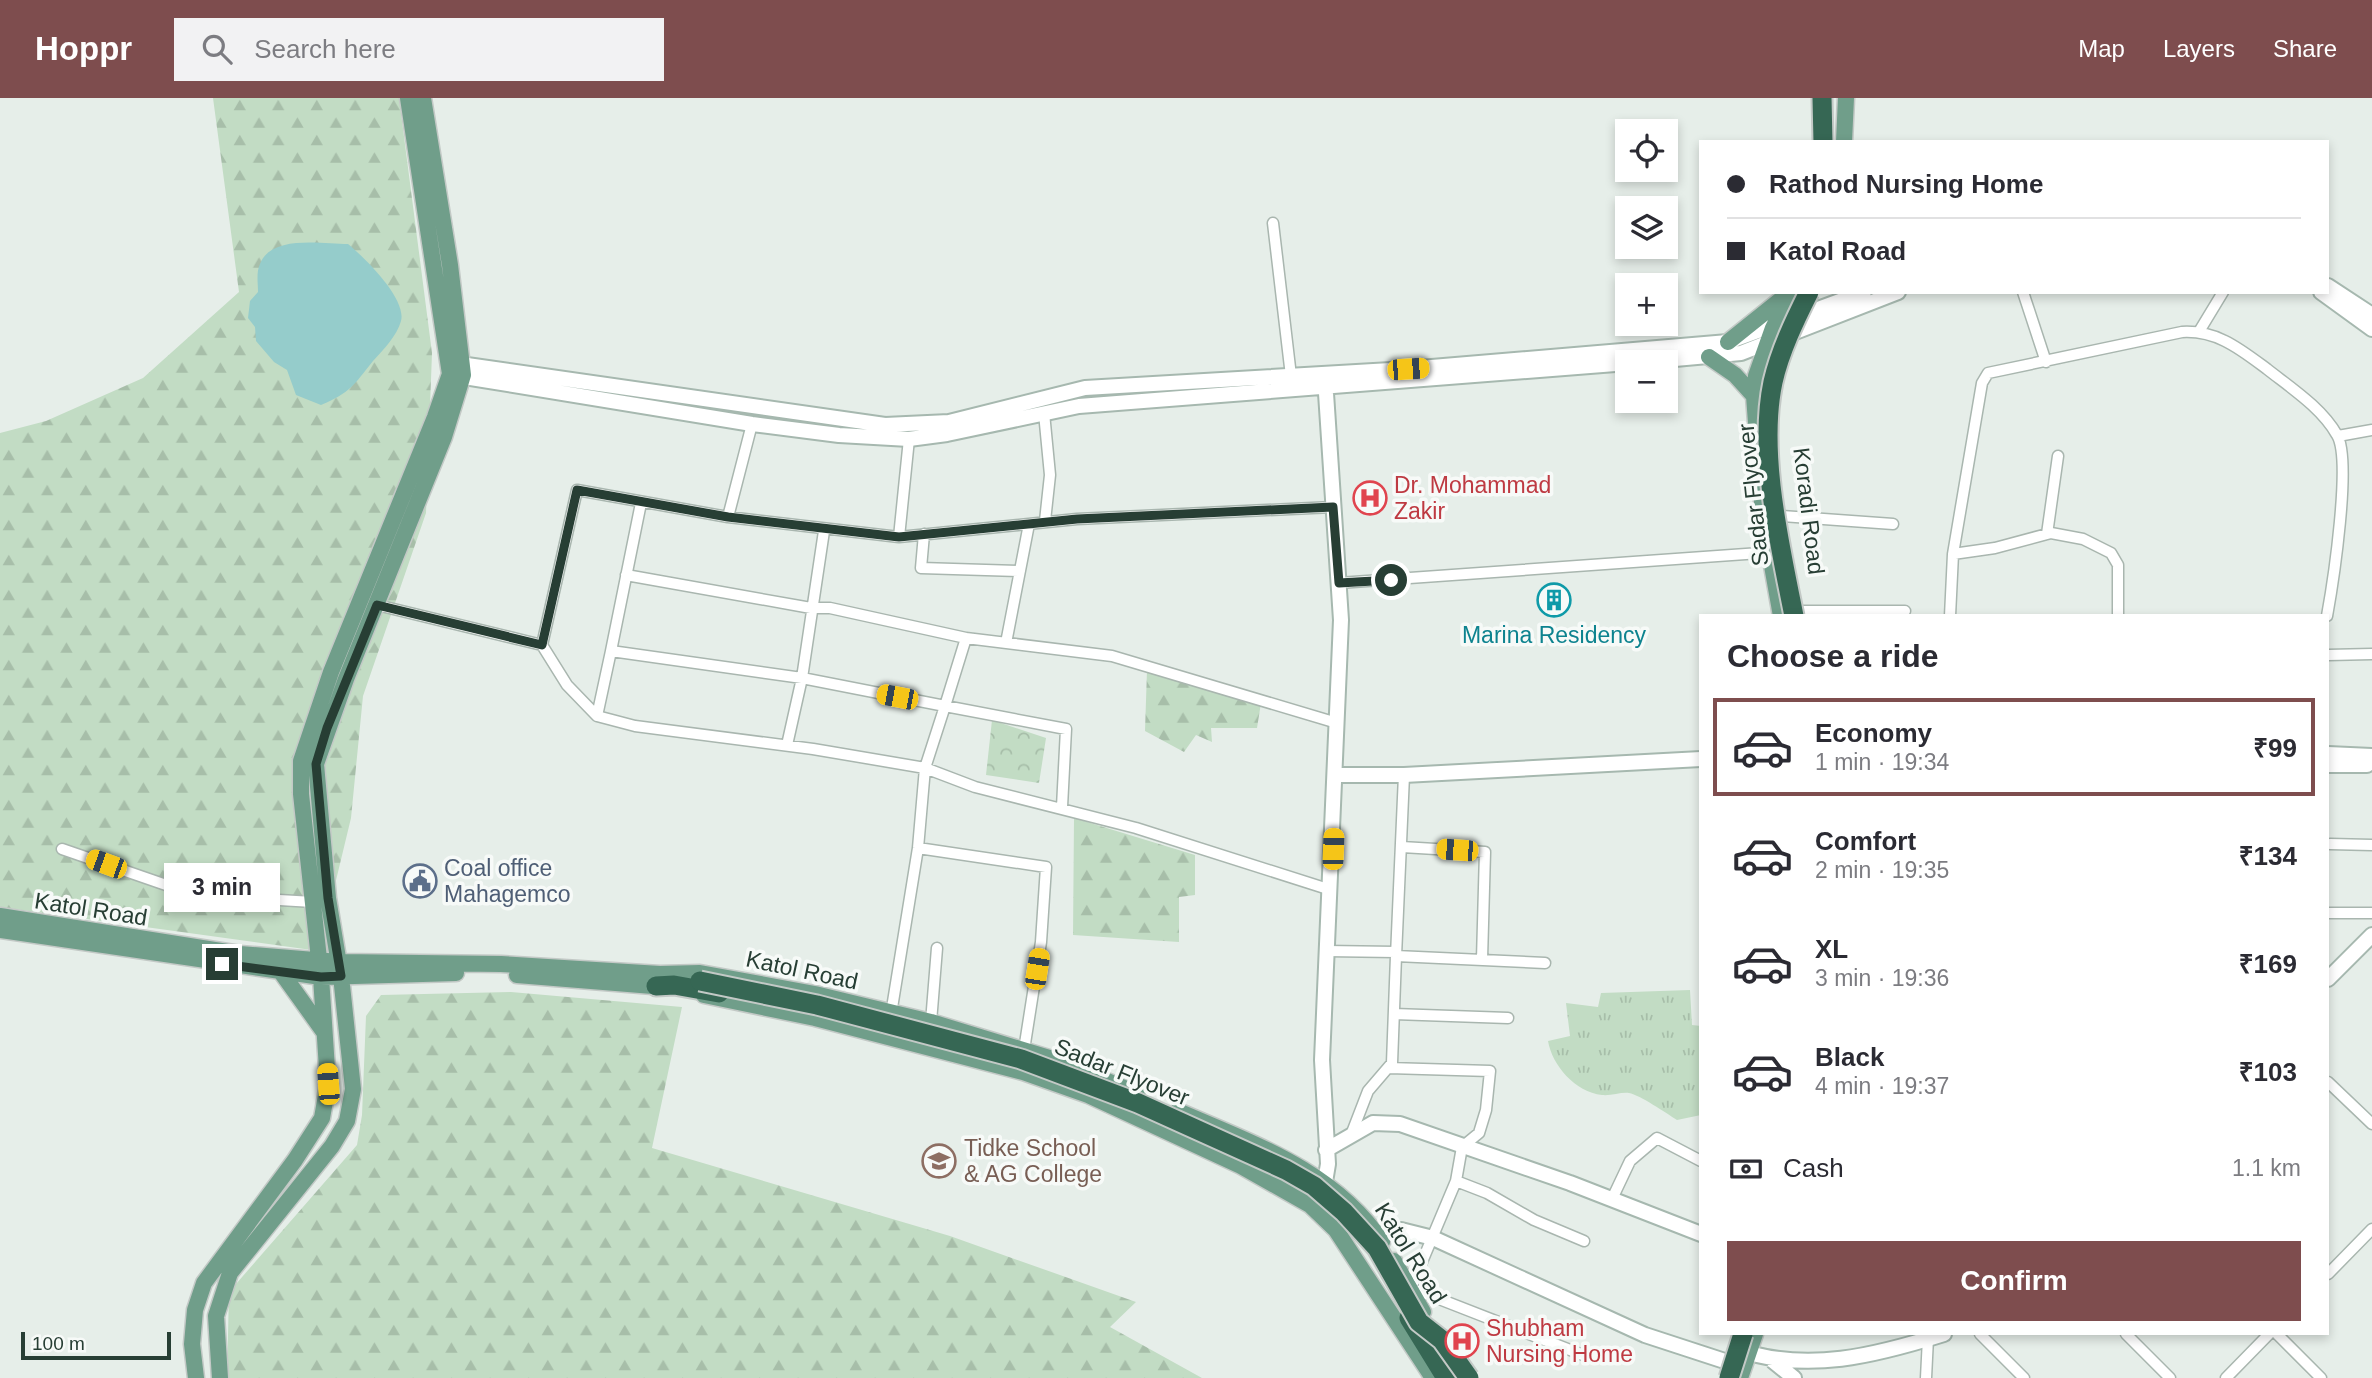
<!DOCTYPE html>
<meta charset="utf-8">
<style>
:root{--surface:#fff;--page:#f2f2f3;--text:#2b2b33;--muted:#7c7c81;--line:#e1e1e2;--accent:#7e4d4e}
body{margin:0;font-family:Helvetica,sans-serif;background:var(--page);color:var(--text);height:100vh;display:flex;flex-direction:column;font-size:26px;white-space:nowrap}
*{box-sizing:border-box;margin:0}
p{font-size:23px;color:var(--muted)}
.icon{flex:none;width:38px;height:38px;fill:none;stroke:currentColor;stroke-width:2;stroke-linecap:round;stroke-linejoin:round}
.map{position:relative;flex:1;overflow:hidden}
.details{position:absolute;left:1699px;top:516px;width:630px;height:721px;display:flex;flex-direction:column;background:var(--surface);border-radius:0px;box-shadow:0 4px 10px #0003}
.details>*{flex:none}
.top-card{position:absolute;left:1699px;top:42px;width:630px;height:154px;border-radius:0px;box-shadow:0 4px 10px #0003;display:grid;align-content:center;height:154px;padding:0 28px;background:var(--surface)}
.fabs{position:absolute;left:1615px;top:21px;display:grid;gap:14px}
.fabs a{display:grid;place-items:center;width:63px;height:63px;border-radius:0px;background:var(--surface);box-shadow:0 4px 10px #0003;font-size:35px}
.scale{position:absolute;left:21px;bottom:18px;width:150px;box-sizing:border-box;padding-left:7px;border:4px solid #273e34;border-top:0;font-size:19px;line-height:24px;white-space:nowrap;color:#273e34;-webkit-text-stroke:5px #f7faf8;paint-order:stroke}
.end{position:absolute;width:32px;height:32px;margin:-16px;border:9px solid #273e34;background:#fff;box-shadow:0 0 0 4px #fff}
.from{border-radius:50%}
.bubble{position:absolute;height:49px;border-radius:0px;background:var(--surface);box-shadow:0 4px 10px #0003;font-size:23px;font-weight:700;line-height:49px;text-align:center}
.car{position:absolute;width:21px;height:42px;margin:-21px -10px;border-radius:9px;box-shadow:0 0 5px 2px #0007;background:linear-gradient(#f5c518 24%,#345 0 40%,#f5c518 0 76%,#345 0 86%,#f5c518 0)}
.top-card b{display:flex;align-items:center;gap:24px;height:66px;font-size:26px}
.top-card b+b{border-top:2px solid var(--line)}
.top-card i{width:18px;height:18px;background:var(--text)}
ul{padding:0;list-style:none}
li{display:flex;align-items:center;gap:21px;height:98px;margin:0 14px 10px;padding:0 14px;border:4px solid transparent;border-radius:0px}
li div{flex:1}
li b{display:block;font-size:26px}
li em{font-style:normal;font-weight:700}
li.active{border-color:var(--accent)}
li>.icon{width:63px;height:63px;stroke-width:1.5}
h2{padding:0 28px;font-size:32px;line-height:84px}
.pay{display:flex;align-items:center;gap:18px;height:77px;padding:0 28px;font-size:26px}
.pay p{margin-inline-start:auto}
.primary-button{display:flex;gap:14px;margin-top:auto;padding:14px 28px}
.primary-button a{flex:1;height:80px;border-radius:0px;background:var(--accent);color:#fff;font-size:28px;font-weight:700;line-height:80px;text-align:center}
header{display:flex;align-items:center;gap:42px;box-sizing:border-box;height:98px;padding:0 35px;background:var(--accent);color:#fff}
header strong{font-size:33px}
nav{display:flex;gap:38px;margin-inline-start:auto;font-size:24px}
.search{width:490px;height:63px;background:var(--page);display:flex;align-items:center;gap:18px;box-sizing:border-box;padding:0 24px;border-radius:0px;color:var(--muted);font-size:26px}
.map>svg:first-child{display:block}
.grass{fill:url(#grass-tufts)}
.forest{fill:url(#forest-firs)}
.park{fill:url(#park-crowns)}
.water{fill:#95cccb}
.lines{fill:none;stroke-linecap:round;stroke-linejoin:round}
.street-casing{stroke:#a9b6af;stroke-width:13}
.secondary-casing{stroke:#a6b8af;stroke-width:18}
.primary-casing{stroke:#c3c9c6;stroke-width:19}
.highway-casing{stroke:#c3c9c6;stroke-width:23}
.street{stroke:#fff;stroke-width:10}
.secondary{stroke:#fff;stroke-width:14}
.primary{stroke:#709e8a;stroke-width:16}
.highway{stroke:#366754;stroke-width:19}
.highway-bridge-casing{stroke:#c3c9c6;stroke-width:23;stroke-linecap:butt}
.highway-bridge{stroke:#366754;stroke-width:19}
.route{stroke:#273e34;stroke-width:9}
.labels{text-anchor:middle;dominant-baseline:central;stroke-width:7;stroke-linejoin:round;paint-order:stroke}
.health-label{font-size:23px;fill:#be3a42;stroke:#f7faf8;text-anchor:start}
.street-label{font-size:23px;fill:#273e34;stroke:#f7faf8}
.culture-label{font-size:23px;fill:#0d838f;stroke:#f7faf8}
.service-label{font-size:23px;fill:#4e5e75;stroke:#f7faf8;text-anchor:start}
.education-label{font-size:23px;fill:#785e54;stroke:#f7faf8;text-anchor:start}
</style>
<header>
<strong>Hoppr</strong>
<div class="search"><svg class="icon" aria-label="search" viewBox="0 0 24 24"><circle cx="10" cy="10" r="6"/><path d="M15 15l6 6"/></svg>Search here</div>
<nav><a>Map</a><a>Layers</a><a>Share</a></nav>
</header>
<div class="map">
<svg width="2372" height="1280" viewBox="0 0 2372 1280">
<defs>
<pattern id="grass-tufts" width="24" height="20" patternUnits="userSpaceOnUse" patternTransform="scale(1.75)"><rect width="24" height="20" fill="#c2dcc4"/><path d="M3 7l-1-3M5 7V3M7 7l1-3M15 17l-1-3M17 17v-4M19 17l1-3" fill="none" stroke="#a7bea9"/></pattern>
<pattern id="forest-firs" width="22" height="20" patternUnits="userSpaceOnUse" patternTransform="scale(1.75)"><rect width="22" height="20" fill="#c2dcc4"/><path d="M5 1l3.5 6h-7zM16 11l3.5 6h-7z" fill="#a7bea9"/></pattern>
<pattern id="park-crowns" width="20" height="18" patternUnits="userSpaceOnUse" patternTransform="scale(1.75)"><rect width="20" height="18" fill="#c2dcc4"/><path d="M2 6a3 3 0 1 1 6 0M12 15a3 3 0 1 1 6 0" fill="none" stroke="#a7bea9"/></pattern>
</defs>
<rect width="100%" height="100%" fill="#e6eee9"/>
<path class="grass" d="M1690,892l2,35 9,1v89l-24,5c-11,-7 -37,-25 -48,-27 -8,-1 -18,3 -27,2 -27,-3 -50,-30 -54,-54l22,-5 -4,-33 32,4 3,-14z"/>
<path class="forest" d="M213,0h186l33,255 -6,160 -63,183 -12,122 -32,133 -319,-44v-474l46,-12 97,-43 96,-86z
M1147,572l114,33 -4,25h-46l1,14 -16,-7 -12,17 -39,-21z
M1074,720l121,37v40l-16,2v45l-106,-7z
M511,894l171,15 -30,141 298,88 186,66 -26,25 92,51h-975l2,-86 128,-147 5,-30 4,-99 15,-21z"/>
<path class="park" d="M992,622l54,18 -7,45 -53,-8z"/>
<path class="water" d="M348,146c16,13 59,55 53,77 -4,15 -18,29 -28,40 -20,25 -22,31 -52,44l-25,-10 -9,-25 -13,-8 -18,-21 -1,-14 -7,-9 2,-17 8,-9c0,-9 -2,-20 2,-28 11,-30 63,-20 88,-20z"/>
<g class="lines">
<defs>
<path id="street" d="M1273,125l18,153
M2023,194l23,70
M2200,232l23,-38
M1044,315l6,62 -5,46
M2338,338l34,-6
M641,405l-30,148 191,27 143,28 21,-68 146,18 225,67
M1782,418l111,8
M728,419l24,-93
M924,436l-3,34 99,3
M2047,436l11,-78
M899,439l10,-98
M1953,456l42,-6 56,-15 32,6 28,14 7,12v51
M626,477l185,33h19l136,30
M1339,485l435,-31
M377,507l165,40 25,40 30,31 38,10 178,23 112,19 50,19 161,41 195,62
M1800,513h105
M1950,518l3,-62 29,-171 6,-10 194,-41c35,-2 58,17 85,37 24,19 55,39 70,66 15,25 -4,148 -10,181
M1006,545l23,-119
M542,547l35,-155 151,27 171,20 178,-18 256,-12
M2328,557l44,-1
M597,618l14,-65
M787,647l15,-67 22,-147
M1404,677l-8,181 149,7
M2330,746l42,1
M1402,749l83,5 -3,107
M918,750l128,19 -5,75 -17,108
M62,751l133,46 118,7
M2328,815h44
M1326,853l70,1
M891,916l27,-166 7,-80 20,-62 121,23 -4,78
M1394,916l114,4
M931,924l6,-74
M1389,970l101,3 -4,39 -7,23 -17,14 -6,34 -45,107 172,67
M2328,984l44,42
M1351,1037l17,-44 24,-28 4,-107
M1456,1083l31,12 47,27 50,21
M1612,1101l18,-38 27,-23 44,23
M2328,1176l44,-45
M1980,1236l44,44
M2126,1236l44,44
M2277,1236l44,44
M1926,1280l2,-40
M2226,1280l43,-44"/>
<path id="secondary" d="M2328,188l44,29
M2321,194l51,37
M1642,264l99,-9 157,-61
M453,265l432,62 64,-3 136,-34 323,-19 320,-27 136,-50
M452,277l300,49 87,11 70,4 38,-5 132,-28 549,-43
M2328,656l44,2
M2328,667h39
M1335,677h69l297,-16
M2328,881l44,-44
M1326,1052l47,-27 27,1 170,59 131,51
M1319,1093l6,-9 3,-18 -6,-104 19,-440 -16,-242
M1377,1137l24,-5 32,8 212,97 98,32
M1737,1251c69,25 140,6 207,-15
M1773,1263l21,17"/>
<path id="primary" d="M1844,44l2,-44
M1728,244l56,-45
M1709,259l26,18 19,21
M1781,518l-18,-101 -9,-119 2,-20 17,-48 18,-36
M0,818l240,38 99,8 162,2 159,10 40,-1 115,21 116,28 128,39 79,33
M0,832l321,47 135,-4
M281,874l43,60
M517,877l148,12
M704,897l111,23 208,54 65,23 153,71 69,39 26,25 97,148
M1178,1013c76,33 156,60 204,131
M1394,1163l29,51
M196,1280l-4,-34 3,-34 9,-27 91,-123 27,-42 6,-34 -7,-107 -20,-183v-33l30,-89 104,-255 15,-43 -42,-276
M220,1280l-4,-62 14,-43 102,-127 15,-25 6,-32 -12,-113 -13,-78 -12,-134 30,-85 98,-242 19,-62 -13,-110 -27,-167
M1740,1280l15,-44"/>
<path id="highway" d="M1822,0l1,44
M656,888l18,-1 45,8
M1409,1220l37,60"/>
</defs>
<use href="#street" class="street-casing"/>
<use href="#secondary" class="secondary-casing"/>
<use href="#primary" class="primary-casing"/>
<use href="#highway" class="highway-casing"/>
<use href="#street" class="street"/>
<use href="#secondary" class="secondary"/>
<use href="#primary" class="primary"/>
<use href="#highway" class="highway"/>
<defs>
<path id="highway-bridge" d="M1794,518c-14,-71 -36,-163 -21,-234 7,-31 22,-62 36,-90
M700,883l117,24 204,54 117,44 148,67 28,16 30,26 33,36 42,74 23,18 27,38
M1729,1280l14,-44"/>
</defs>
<use href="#highway-bridge" class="highway-bridge-casing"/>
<use href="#highway-bridge" class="highway-bridge"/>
</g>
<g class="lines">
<path class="route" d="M222,866l99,13 20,-1 -13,-78 -12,-134 11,-36 50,-123 165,40 35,-155 151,27 171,20 178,-18 256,-12 6,76 52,-3"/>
</g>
<defs>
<symbol id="hospital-ring" viewBox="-11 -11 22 22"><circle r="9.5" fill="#f7faf8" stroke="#e0444e" stroke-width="1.5"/><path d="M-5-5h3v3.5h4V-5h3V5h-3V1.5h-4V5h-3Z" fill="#e0444e"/></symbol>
<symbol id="building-ring" viewBox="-11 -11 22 22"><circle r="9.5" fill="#f7faf8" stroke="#0f9aa8" stroke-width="1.5"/><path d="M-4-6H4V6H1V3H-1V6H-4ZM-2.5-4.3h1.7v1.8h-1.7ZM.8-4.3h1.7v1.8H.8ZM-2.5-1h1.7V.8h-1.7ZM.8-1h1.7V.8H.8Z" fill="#0f9aa8"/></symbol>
<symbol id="civic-ring" viewBox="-11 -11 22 22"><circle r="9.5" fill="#f7faf8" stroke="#5c6f8a" stroke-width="1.5"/><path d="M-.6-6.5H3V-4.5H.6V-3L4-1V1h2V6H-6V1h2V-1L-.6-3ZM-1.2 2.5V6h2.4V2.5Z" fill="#5c6f8a"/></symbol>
<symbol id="school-ring" viewBox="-11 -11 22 22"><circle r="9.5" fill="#f7faf8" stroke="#8d6e63" stroke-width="1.5"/><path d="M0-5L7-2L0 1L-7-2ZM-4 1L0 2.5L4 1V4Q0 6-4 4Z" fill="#8d6e63"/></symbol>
</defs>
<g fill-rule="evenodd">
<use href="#hospital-ring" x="1351" y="381" width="38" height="38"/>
<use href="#building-ring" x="1535" y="483" width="38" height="38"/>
<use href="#civic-ring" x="401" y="764" width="38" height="38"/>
<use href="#school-ring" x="920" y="1044" width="38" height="38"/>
<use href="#hospital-ring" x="1443" y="1224" width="38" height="38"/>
</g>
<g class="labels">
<g class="health-label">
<text x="1394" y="387">Dr. Mohammad<tspan x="1394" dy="26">Zakir</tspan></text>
<text x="1486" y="1230">Shubham<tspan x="1486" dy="26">Nursing Home</tspan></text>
</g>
<g class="street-label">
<text transform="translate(1753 397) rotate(-96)">Sadar Flyover</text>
<text transform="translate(1809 413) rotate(83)">Koradi Road</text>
<text transform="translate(91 811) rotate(9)">Katol Road</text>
<text transform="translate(802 872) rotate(12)">Katol Road</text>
<text transform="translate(1122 974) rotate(22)">Sadar Flyover</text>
<text transform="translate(1411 1155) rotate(58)">Katol Road</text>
</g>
<g class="culture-label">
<text x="1554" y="537">Marina Residency</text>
</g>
<g class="service-label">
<text x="444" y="770">Coal office<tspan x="444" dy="26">Mahagemco</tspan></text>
</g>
<g class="education-label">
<text x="964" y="1050">Tidke School<tspan x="964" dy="26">&amp; AG College</tspan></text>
</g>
</g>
</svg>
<div class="fabs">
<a><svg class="icon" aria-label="locate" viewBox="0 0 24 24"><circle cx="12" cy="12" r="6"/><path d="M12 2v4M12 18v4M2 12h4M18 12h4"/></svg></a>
<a><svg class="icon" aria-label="layers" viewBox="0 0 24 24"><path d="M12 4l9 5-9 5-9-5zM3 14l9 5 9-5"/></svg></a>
<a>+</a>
<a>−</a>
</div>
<div class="scale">100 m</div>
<i class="end from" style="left:1391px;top:482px"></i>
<i class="end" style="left:222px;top:866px"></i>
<div class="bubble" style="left:164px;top:765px;width:116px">3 min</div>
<i class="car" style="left:1408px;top:271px;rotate:86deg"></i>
<i class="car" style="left:897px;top:599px;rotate:281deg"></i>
<i class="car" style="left:1333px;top:751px;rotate:2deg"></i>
<i class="car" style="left:1457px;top:752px;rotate:274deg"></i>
<i class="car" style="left:106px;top:766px;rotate:290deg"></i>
<i class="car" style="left:1037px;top:871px;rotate:9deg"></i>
<i class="car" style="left:328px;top:986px;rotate:356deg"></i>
<div class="top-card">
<b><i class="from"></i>Rathod Nursing Home</b>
<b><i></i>Katol Road</b>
</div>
<section class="details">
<h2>Choose a ride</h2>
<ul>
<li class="active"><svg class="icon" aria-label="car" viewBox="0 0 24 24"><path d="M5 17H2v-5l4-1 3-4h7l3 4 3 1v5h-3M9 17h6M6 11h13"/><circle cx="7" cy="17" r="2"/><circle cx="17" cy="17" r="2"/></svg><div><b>Economy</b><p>1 min · 19:34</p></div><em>₹99</em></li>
<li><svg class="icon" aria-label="car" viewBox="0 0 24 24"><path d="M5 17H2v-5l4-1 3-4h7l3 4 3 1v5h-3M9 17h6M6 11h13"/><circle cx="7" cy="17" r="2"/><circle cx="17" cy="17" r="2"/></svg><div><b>Comfort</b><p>2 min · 19:35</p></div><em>₹134</em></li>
<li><svg class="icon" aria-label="car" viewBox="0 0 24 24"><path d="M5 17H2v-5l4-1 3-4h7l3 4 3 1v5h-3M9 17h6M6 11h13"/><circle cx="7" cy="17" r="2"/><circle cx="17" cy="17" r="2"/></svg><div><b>XL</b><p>3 min · 19:36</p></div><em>₹169</em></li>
<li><svg class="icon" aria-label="car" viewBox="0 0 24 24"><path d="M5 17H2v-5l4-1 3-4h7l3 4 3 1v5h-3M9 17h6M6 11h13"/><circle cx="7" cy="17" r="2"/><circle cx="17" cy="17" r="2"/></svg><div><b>Black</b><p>4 min · 19:37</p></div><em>₹103</em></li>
</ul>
<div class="pay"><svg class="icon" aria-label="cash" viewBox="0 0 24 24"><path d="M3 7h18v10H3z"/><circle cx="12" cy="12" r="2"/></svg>Cash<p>1.1 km</p></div>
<div class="primary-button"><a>Confirm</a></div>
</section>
</div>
